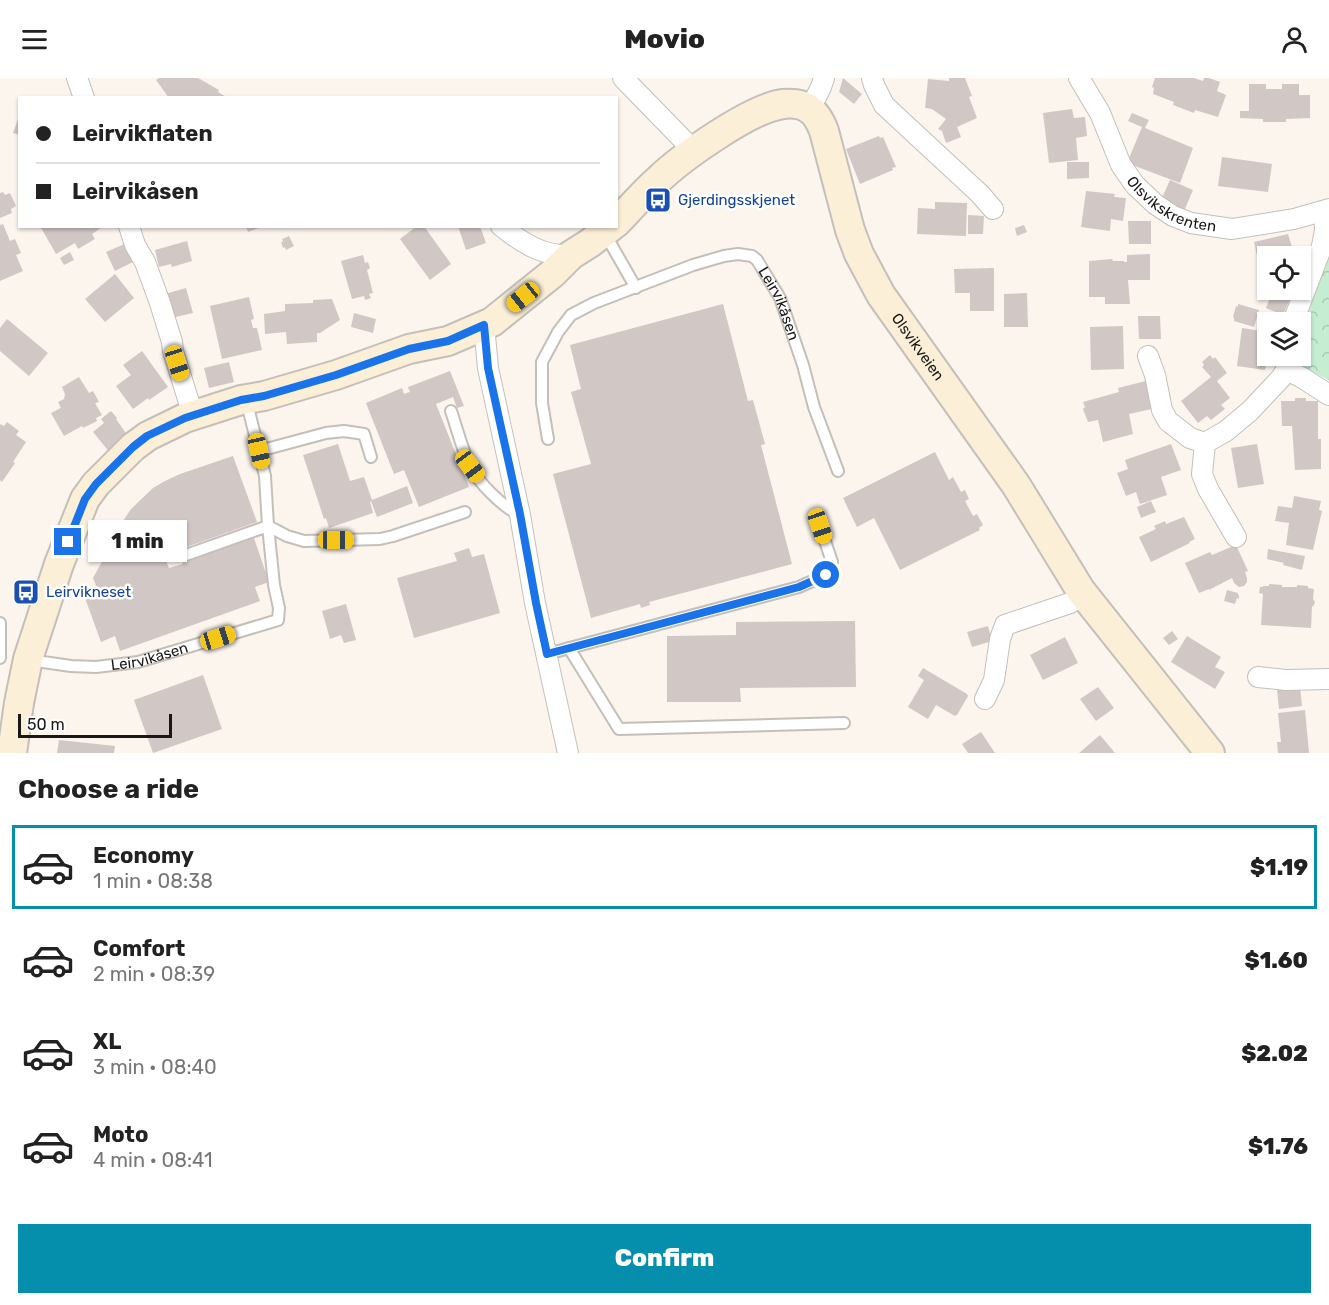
<!DOCTYPE html>
<meta charset="utf-8">
<style>
:root{--surface:#fff;--page:#f6f6f6;--text:#222;--muted:#767676;--line:#e0e0e0;--accent:#058fac}
body{margin:0;font-family:Rubik,sans-serif;background:var(--page);color:var(--text);height:100vh;display:flex;flex-direction:column;font-size:22px;white-space:nowrap}
*{box-sizing:border-box;margin:0}
p{font-size:20px;color:var(--muted)}
.icon{flex:none;width:33px;height:33px;fill:none;stroke:currentColor;stroke-width:2;stroke-linecap:round;stroke-linejoin:round}
.map{position:relative;height:675px;overflow:hidden}
.drawer{display:flex;flex-direction:column;background:var(--surface);flex:1}
.drawer>*{flex:none}
.guide{position:absolute;left:18px;top:18px;width:600px;height:132px;border-radius:0px;box-shadow:0 2px 4px #0004;display:grid;align-content:center;height:132px;padding:0 18px;background:var(--surface)}
.fabs{position:absolute;left:1257px;top:168px;display:grid;gap:12px}
.fabs a{display:grid;place-items:center;width:54px;height:54px;border-radius:0px;background:var(--surface);box-shadow:0 2px 4px #0004;font-size:30px}
.scale{position:absolute;left:18px;bottom:15px;width:154px;box-sizing:border-box;padding-left:6px;border:3px solid #1a1816;border-top:0;font-size:16px;line-height:21px;white-space:nowrap;color:#1a1816;-webkit-text-stroke:4px #fff;paint-order:stroke}
.end{position:absolute;width:27px;height:27px;margin:-14px;border:8px solid #1a73e8;background:#fff;box-shadow:0 0 0 3px #fff}
.from{border-radius:50%}
.bubble{position:absolute;height:42px;border-radius:0px;background:var(--surface);box-shadow:0 2px 4px #0004;font-size:20px;font-weight:800;line-height:42px;text-align:center}
.car{position:absolute;width:18px;height:36px;margin:-18px -9px;border-radius:8px;box-shadow:0 0 4px 2px #0007;background:linear-gradient(#f5c518 24%,#345 0 40%,#f5c518 0 76%,#345 0 86%,#f5c518 0)}
.guide b{display:flex;align-items:center;gap:21px;height:57px;font-size:22px}
.guide b+b{border-top:2px solid var(--line)}
.guide i{width:15px;height:15px;background:var(--text)}
ul{padding:0;list-style:none}
li{display:flex;align-items:center;gap:18px;height:84px;margin:0 12px 9px;padding:0 6px;border:3px solid transparent;border-radius:0px}
li div{flex:1}
li b{display:block;font-size:22px}
li em{font-style:normal;font-weight:800}
li.on{border-color:var(--accent)}
li>.icon{width:54px;height:54px;stroke-width:1.5}
h2{padding:0 18px;font-size:27px;line-height:72px}
.action{display:flex;gap:12px;margin-top:auto;padding:12px 18px}
.action a{flex:1;height:69px;border-radius:0px;background:var(--accent);color:#fff;font-size:24px;font-weight:800;line-height:69px;text-align:center}
header{display:flex;justify-content:space-between;align-items:center;height:78px;padding:0 18px;background:var(--surface);font-size:27px;font-weight:800}
.map>svg:first-child{display:block}
.forest{fill:url(#forest-crowns)}
.building{fill:#d1c7c5}
.lines{fill:none;stroke-linecap:round;stroke-linejoin:round}
.lane-casing{stroke:#c5bfb9;stroke-width:14}
.street-casing{stroke:#c5bfb9;stroke-width:22}
.secondary-casing{stroke:#c5bfb9;stroke-width:32}
.lane{stroke:#fff;stroke-width:10}
.street{stroke:#fff;stroke-width:20}
.secondary{stroke:#fbefd7;stroke-width:28}
.route{stroke:#1a73e8;stroke-width:8}
.labels{text-anchor:middle;dominant-baseline:central;stroke-width:5;stroke-linejoin:round;paint-order:stroke}
.street-label{font-size:15px;fill:#1a1816;stroke:#fff}
.transit-label{font-size:15px;fill:#164399;stroke:#fff;text-anchor:start}
</style>
<header><svg class="icon" aria-label="menu" viewBox="0 0 24 24"><path d="M4 6h16M4 12h16M4 18h16"/></svg>Movio<svg class="icon" aria-label="person" viewBox="0 0 24 24"><circle cx="12" cy="8" r="4"/><path d="M4 21q1-7 8-7t8 7"/></svg></header>
<div class="map">
<svg width="1329" height="675" viewBox="0 0 1329 675">
<defs>
<pattern id="forest-crowns" width="20" height="18" patternUnits="userSpaceOnUse" patternTransform="scale(1.5)"><rect width="20" height="18" fill="#c5edd2"/><path d="M2 6a3 3 0 1 1 6 0M12 15a3 3 0 1 1 6 0" fill="none" stroke="#a9cab4"/></pattern>
</defs>
<rect width="100%" height="100%" fill="#fbf5ee"/>
<path class="forest" d="M1329,152v150l-40,-20 1,-4h10v-34z"/>
<path class="building" d="M159,0h39l21,12 -1,2 10,6h-59l-13,-18z
M843,0l19,16 -8,10 -15,-12z
M949,0h16l7,18 -3,1 8,21 -20,9 4,10 -15,6 -4,-12 -4,-2 8,-10 -14,-10 -7,-1 3,-29 21,2z
M1155,0h39l9,3 1,-3h5l11,4 -3,9 9,4 -8,22 -23,-7 -1,3 -21,-8 1,-3 -21,-8 1,-6 -2,-1z
M1249,6h17v5h16v-5h17v11h11v23l-24,1v3h-23v-3l-23,-1v-7h9z
M1072,31l2,9 11,-1 2,19 -11,2 2,22 -29,3 -6,-50z
M1132,35l17,7 -4,8 48,20 -13,35 -53,-20 15,-36 -14,-6z
M20,36v21l-7,-2z
M879,58l1,2 3,-1 13,30 -4,1 1,2 -33,14 -14,-35z
M1222,79l50,7 -4,28 -50,-6z
M1067,84h22v16l-22,1z
M1170,102l23,10 -9,21 -23,-11z
M1086,113l29,3 -1,3 12,1 -3,23 -12,-2 -1,12 -29,-4z
M3,114l2,3 5,-2 6,13 -5,3 1,4 -12,5v-25z
M935,124l32,1 -1,33 -49,-2 1,-26 17,1z
M968,137l16,1 -1,18h-15z
M1128,143h23v23h-22z
M3,146l7,17 5,-2 6,14 -5,2 7,16 -23,10v-56z
M1024,147l3,7 -10,4 -2,-8z
M40,148h64l-12,8 3,5 -17,10 -3,-6 -19,11z
M246,148h15v1l-13,5z
M417,148h7l27,38 -21,16 -30,-41z
M458,148h22l6,17 -20,7z
M1288,156l4,13 3,-1 3,10h-30l-1,30 -2,-8h-3l-8,-36z
M289,158l5,10 -8,4 -1,-3 -2,1 -2,-6h2l-1,-3z
M187,163l5,20 -20,6 -1,-3 -12,3 -4,-17z
M129,164l8,18 -22,11 -9,-19z
M70,174l4,8 -10,5 -4,-7z
M1150,176v26h-22l2,24h-25v-7h-16v-36l23,-2 1,2h11v1h3v-7z
M363,177l2,8 3,-1 2,6 -3,2 6,23 -4,1 2,4 -6,2 -1,-4 -12,3 -11,-38z
M994,190v43h-24v-18h-15l-1,-24z
M115,196l19,24 -29,24 -20,-23z
M186,210l7,25 -22,5 -6,-24z
M1273,212h6l13,4 -9,21 -17,-7z
M1027,215l1,34h-24v-33z
M249,219l5,22 -3,1 2,8h4l5,22 -40,9 -12,-53z
M332,221l8,21 -20,13h-3v9l-30,2 -1,-12 -21,2 -1,-20 21,-3v-7l28,-1v-3z
M723,226l25,97 5,-1 12,44 -4,1 31,119 -143,38 1,3 -9,3 -1,-4 -49,14 -38,-144 38,-10 -20,-72 10,-3 -11,-44z
M1238,226l21,6 -5,17 -20,-6v-3l-1,-1 3,-11 2,1z
M354,235l22,6 -3,14 -22,-6z
M1138,238h22l1,23h-22z
M7,241l41,34 -19,23 -29,-25v-23z
M1123,248l1,43 -33,1 -1,-43z
M1242,250l26,4v21l-3,17 -28,-4z
M142,273l26,36 -19,13 -1,-2 -15,11 -17,-23 15,-11 -8,-10z
M1210,277l3,4 2,-2 12,16 -10,8 13,17 -9,7 4,4 -14,11 -4,-4 -9,7 -17,-22 30,-24 -9,-10 2,-2 -2,-3z
M229,284l5,20 -25,6 -5,-20z
M450,293l14,35 -7,2 -4,-11 -17,7 33,83 -50,20 -15,-37 -10,4 -28,-71 36,-15 2,6 6,-2 -2,-5z
M79,299l10,16 4,-2 6,11 -4,1 7,12 -6,3 1,3 -14,7 -1,-2 -18,10 -13,-23 10,-5 -3,-6 6,-3 1,-5 -3,-7z
M1146,303l6,28 -23,5 4,20 -30,8 -5,-22 -10,2 -5,-13 2,-2 -2,-5 36,-10 -1,-4z
M1295,320h11v3h12v38h3v30l-26,1 -3,-44h-10l-1,-25h14z
M111,333l6,7 -1,1 14,20 -19,15 -18,-22 11,-9 -3,-4z
M7,344l12,9 -3,4 10,7 -13,20 2,1 -13,19 -2,-2v-56l4,2z
M338,366l12,37 14,-4 8,23 35,-14 6,17 -36,14 -6,-16 -1,1 3,11 -44,15 -3,-10 -2,1 -21,-64z
M1171,366l10,26 -20,7 6,18 -27,9 -4,-12 -10,4 -9,-23 11,-4 -3,-9z
M1257,366l7,40 -26,4 -7,-40z
M935,374l14,28 4,-3 8,15 4,-2 4,9 -4,2 8,15 4,-2 6,11 -4,3 1,2 -80,40 -26,-52 -17,9 -14,-29z
M233,378l24,66 -93,33 5,13 14,-4 -2,-6 14,-5 2,5 57,-20 15,44 -14,5 5,14 -140,50 -5,-15 -14,6 -16,-44 14,-5 -6,-15 16,-29 11,-4 -5,-12 16,-24 22,-21 12,-7 15,-7z
M1294,418l27,5 -2,9 3,1 -9,39 -27,-5 3,-22 -14,-2 3,-15 14,2z
M1151,423l5,11 -15,6 -4,-11z
M1184,439l11,22 -6,3 1,1 -39,19 -12,-25 17,-8 -2,-3 11,-5 1,3z
M1236,467l12,26 -3,1 2,6v4l-3,4 -5,1 -5,-4 -2,-5 -23,12v-1l-10,4 -14,-30 25,-11 2,3z
M469,470l3,9 12,-3 16,59 -86,25 -17,-60 60,-17 -3,-8z
M1268,471l37,7 -3,14 -19,-5 1,-2 -17,-4z
M1269,506l13,1v2h15v-2l11,1v2l6,1 -1,10 2,3 -1,3 -2,2 -1,21 -50,-3 2,-31 -4,-1 1,-6h3v-1h6z
M1227,512l11,3v2h1v4l-2,-1 -2,6 -11,-3z
M346,526l10,36 -12,3 -3,-8 -11,4 -8,-28z
M855,543l1,66 -116,1 1,14h-74v-66l69,-1v-13z
M988,548l4,15 -20,6 -5,-15z
M1172,553l6,8 -9,6 -6,-7z
M1187,558l34,21 -6,10 10,5 -10,17 -44,-27z
M1065,559l13,26 -35,17 -13,-25z
M923,590l44,26 1,2 -11,19h-1l-1,1 -19,-11 -8,14 -20,-12 16,-27 -6,-4z
M203,597l19,54 -69,24 -19,-53z
M1300,608l2,20 -23,3 -2,-20z
M1098,609l16,21 -18,13 -16,-22z
M1305,632l4,43h-31l-1,-11h4l-3,-29z
M981,654l14,21h-27l-6,-9z
M1100,657l15,18h-36z
M59,662l56,6 -1,7h-57z"/>
<g class="lines">
<defs>
<g id="lane">
<path d="M604,154l32,56"/>
<path d="M246,321l19,77 3,50 19,10 17,5 76,-2 13,-3 72,-24"/>
<path d="M451,333c6,17 11,39 19,54 8,18 33,42 50,50"/>
<path id="s1" d="M548,361l-6,-36v-41l16,-30 13,-17 23,-12 99,-38 31,-9 14,-2 14,2 5,4 23,38 23,67 11,42 24,64"/>
<path d="M259,373l67,-18 18,-2 20,3 7,23"/>
<path d="M0,545v35"/>
<path d="M569,570l50,81 225,-6"/>
<path d="M547,576l252,-67 27,-12 6,-13 -12,-36"/>
<path id="s2" d="M29,582l42,6 25,1 42,-5 140,-42 1,-12 -5,-23 -6,-59 -82,29"/>
</g>
<g id="street">
<path d="M77,0l7,20"/>
<path d="M623,0l71,73"/>
<path d="M872,0l2,7 10,20 96,89 13,15"/>
<path id="s3" d="M1079,0l21,35 21,52 14,20 20,19 18,12 18,7 41,6 62,-10 35,-10"/>
<path d="M810,31l11,-22 3,-9"/>
<path d="M129,148l6,19 10,17 15,41 12,39 1,9 20,64"/>
<path d="M501,148c21,17 43,31 70,29"/>
<path d="M1293,244l29,-76 3,-16 -1,-19"/>
<path d="M484,247l4,43 32,147 15,88 33,150"/>
<path d="M1148,278l7,19 7,35 6,11 22,17 15,5 21,-12 24,-20 31,-33 5,-8 2,-14"/>
<path d="M1286,292l15,7 28,18"/>
<path d="M1205,365l-3,31 6,15 28,48"/>
<path d="M1258,599l28,3 43,-1"/>
<path d="M985,621l9,-19 6,-41 5,-14 65,-22 15,-10"/>
</g>
<g id="secondary">
<path id="s4" d="M616,145c14,-14 27,-30 42,-43 24,-23 93,-72 125,-76 9,-1 19,0 26,5 8,5 12,14 15,22l26,99 9,24 22,41 135,190 65,106 129,162"/>
<path d="M12,675l7,-50 9,-44 31,-95 26,-65 11,-15 37,-37 15,-11 37,-18 56,-18 23,-4 72,-21 73,-26 39,-8 44,-19 61,-49 18,-18 19,-12 22,-17"/>
</g>
</defs>
<use href="#lane" class="lane-casing"/>
<use href="#street" class="street-casing"/>
<use href="#secondary" class="secondary-casing"/>
<use href="#lane" class="lane"/>
<use href="#street" class="street"/>
<use href="#secondary" class="secondary"/>
</g>
<g class="lines">
<path class="route" d="M68,464l17,-43 11,-15 37,-37 14,-11 38,-18 56,-18 23,-4 72,-21 73,-26 39,-8 36,-16 4,43 32,146 16,89 11,51 252,-67 27,-12"/>
</g>
<defs>
<symbol id="bus-square" viewBox="-11 -11 22 22"><rect x="-9" y="-9" width="18" height="18" rx="4" fill="#1a4fb4" stroke="#fff"/><path d="M-5-6H5V4H4V6H2V4H-2V6H-4V4H-5ZM-3.5-4V0h7V-4ZM-3.5 1.2v1.5H-2V1.2ZM2 1.2v1.5H3.5V1.2Z" fill="#fff"/></symbol>
</defs>
<g fill-rule="evenodd">
<use href="#bus-square" x="643" y="107" width="30" height="30"/>
<use href="#bus-square" x="11" y="499" width="30" height="30"/>
</g>
<g class="labels">
<g class="street-label">
<text stroke="none"><textPath href="#s3" startOffset="164">Olsvikskrenten</textPath></text>
<text stroke="none"><textPath href="#s1" startOffset="381">Leirvikåsen</textPath></text>
<text stroke="none"><textPath href="#s4" startOffset="500">Olsvikveien</textPath></text>
<text stroke="none"><textPath href="#s2" startOffset="122">Leirvikåsen</textPath></text>
</g>
<g class="transit-label">
<text x="678" y="122">Gjerdingsskjenet</text>
<text x="46" y="514">Leirvikneset</text>
</g>
</g>
</svg>
<div class="fabs">
<a><svg class="icon" aria-label="locate" viewBox="0 0 24 24"><circle cx="12" cy="12" r="6"/><path d="M12 2v4M12 18v4M2 12h4M18 12h4"/></svg></a>
<a><svg class="icon" aria-label="layers" viewBox="0 0 24 24"><path d="M12 4l9 5-9 5-9-5zM3 14l9 5 9-5"/></svg></a>
</div>
<div class="scale">50 m</div>
<i class="end from" style="left:826px;top:497px"></i>
<i class="end" style="left:68px;top:464px"></i>
<div class="bubble" style="left:88px;top:442px;width:99px">1 min</div>
<i class="car" style="left:523px;top:219px;rotate:231deg"></i>
<i class="car" style="left:177px;top:285px;rotate:162deg"></i>
<i class="car" style="left:259px;top:373px;rotate:167deg"></i>
<i class="car" style="left:470px;top:388px;rotate:143deg"></i>
<i class="car" style="left:820px;top:448px;rotate:161deg"></i>
<i class="car" style="left:336px;top:462px;rotate:90deg"></i>
<i class="car" style="left:218px;top:560px;rotate:73deg"></i>
<div class="guide">
<b><i class="from"></i>Leirvikflaten</b>
<b><i></i>Leirvikåsen</b>
</div>
</div>
<section class="drawer">
<h2>Choose a ride</h2>
<ul>
<li class="on"><svg class="icon" aria-label="car" viewBox="0 0 24 24"><path d="M5 17H2v-5l4-1 3-4h7l3 4 3 1v5h-3M9 17h6M6 11h13"/><circle cx="7" cy="17" r="2"/><circle cx="17" cy="17" r="2"/></svg><div><b>Economy</b><p>1 min · 08:38</p></div><em>$1.19</em></li>
<li><svg class="icon" aria-label="car" viewBox="0 0 24 24"><path d="M5 17H2v-5l4-1 3-4h7l3 4 3 1v5h-3M9 17h6M6 11h13"/><circle cx="7" cy="17" r="2"/><circle cx="17" cy="17" r="2"/></svg><div><b>Comfort</b><p>2 min · 08:39</p></div><em>$1.60</em></li>
<li><svg class="icon" aria-label="car" viewBox="0 0 24 24"><path d="M5 17H2v-5l4-1 3-4h7l3 4 3 1v5h-3M9 17h6M6 11h13"/><circle cx="7" cy="17" r="2"/><circle cx="17" cy="17" r="2"/></svg><div><b>XL</b><p>3 min · 08:40</p></div><em>$2.02</em></li>
<li><svg class="icon" aria-label="car" viewBox="0 0 24 24"><path d="M5 17H2v-5l4-1 3-4h7l3 4 3 1v5h-3M9 17h6M6 11h13"/><circle cx="7" cy="17" r="2"/><circle cx="17" cy="17" r="2"/></svg><div><b>Moto</b><p>4 min · 08:41</p></div><em>$1.76</em></li>
</ul>
<div class="action"><a>Confirm</a></div>
</section>
